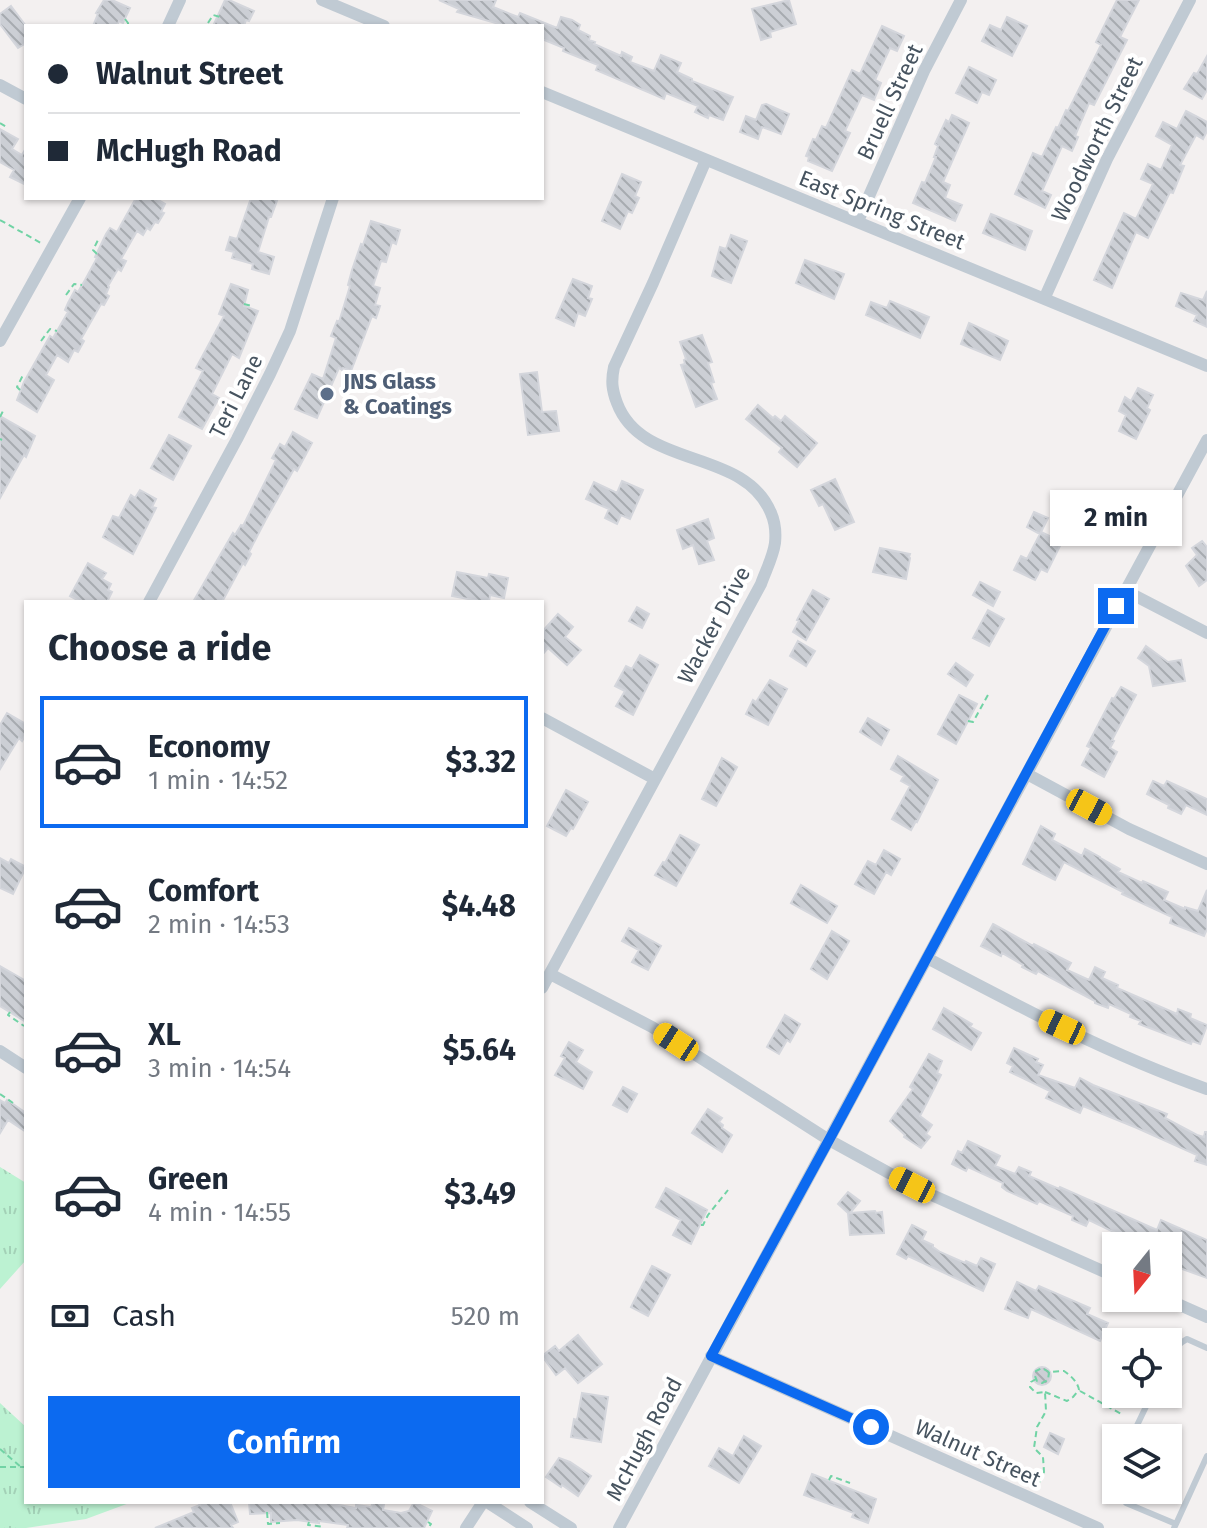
<!DOCTYPE html>
<meta charset="utf-8">
<style>
:root{--surface:#fff;--page:#f6f6f7;--text:#1f2937;--muted:#747a83;--line:#e0e1e3;--accent:#0c6af0}
body{margin:0;font-family:"Fira Sans",sans-serif;background:var(--page);color:var(--text);height:100vh;display:flex;flex-direction:column;font-size:30px;white-space:nowrap}
*{box-sizing:border-box;margin:0}
p{font-size:26px;color:var(--muted)}
.icon{flex:none;width:44px;height:44px;fill:none;stroke:currentColor;stroke-width:2;stroke-linecap:round;stroke-linejoin:round}
.map{position:relative;flex:1;overflow:hidden}
.drawer{position:absolute;left:24px;top:600px;width:520px;height:904px;display:flex;flex-direction:column;background:var(--surface);border-radius:0px;box-shadow:0 2px 6px #0004}
.drawer>*{flex:none}
.top-card{position:absolute;left:24px;top:24px;width:520px;height:176px;border-radius:0px;box-shadow:0 2px 6px #0004;display:grid;align-content:center;height:176px;padding:0 24px;background:var(--surface)}
.needle{width:52px;rotate:198deg}
.tools{position:absolute;left:1102px;top:1232px;display:grid;gap:16px}
.tools a{display:grid;place-items:center;width:80px;height:80px;border-radius:0px;background:var(--surface);box-shadow:0 2px 6px #0004;font-size:40px}
.end{position:absolute;width:36px;height:36px;margin:-18px;border:10px solid #0c6af0;background:#fff;box-shadow:0 0 0 4px #fff}
.from{border-radius:50%}
.bubble{position:absolute;height:56px;border-radius:0px;background:var(--surface);box-shadow:0 2px 6px #0004;font-size:26px;font-weight:700;line-height:56px;text-align:center}
.car{position:absolute;width:24px;height:48px;margin:-24px -12px;border-radius:10px;box-shadow:0 0 6px 2px #0007;background:linear-gradient(#f5c518 24%,#345 0 40%,#f5c518 0 76%,#345 0 86%,#f5c518 0)}
.top-card b{display:flex;align-items:center;gap:28px;height:76px;font-size:30px}
.top-card b+b{border-top:2px solid var(--line)}
.top-card i{width:20px;height:20px;background:var(--text)}
ul{padding:0;list-style:none}
li{display:flex;align-items:center;gap:24px;height:132px;margin:0 16px 12px;padding:0 8px;border:4px solid transparent;border-radius:0px}
li div{flex:1}
li b{display:block;font-size:30px}
li em{font-style:normal;font-weight:700}
li.on{border-color:var(--accent)}
li>.icon{width:72px;height:72px;stroke-width:1.5}
h2{padding:0 24px;font-size:36px;line-height:96px}
.pay{display:flex;align-items:center;gap:20px;height:88px;padding:0 24px;font-size:30px}
.pay p{margin-inline-start:auto}
.button{display:flex;gap:16px;margin-top:auto;padding:16px 24px}
.button a{flex:1;height:92px;border-radius:0px;background:var(--accent);color:#fff;font-size:32px;font-weight:700;line-height:92px;text-align:center}
.map>svg:first-child{display:block}
.grass{fill:url(#grass-tufts)}
.building{fill:url(#building-back-hatch);stroke:#d4d6dc;stroke-width:2}
.lines{fill:none;stroke-linecap:round;stroke-linejoin:round}
.path{stroke:#71d3a5;stroke-width:2;stroke-dasharray:6 4;stroke-linecap:butt}
.lane{stroke:#c0cad3;stroke-width:6}
.street{stroke:#c0cad3;stroke-width:12}
.route{stroke:#0c6af0;stroke-width:10}
.service-dot{fill:#5c6f8a;stroke:#fff;stroke-width:3}
.labels{text-anchor:middle;dominant-baseline:central;stroke-width:8;stroke-linejoin:round;paint-order:stroke}
.street-label{font-size:22px;fill:#46535f;stroke:#fff}
.service-label{font-size:22px;font-weight:bold;fill:#4e5e75;stroke:#fff;text-anchor:start}
</style>
<div class="map">
<svg width="1207" height="1528" viewBox="0 0 1207 1528">
<defs>
<pattern id="grass-tufts" width="24" height="20" patternUnits="userSpaceOnUse" patternTransform="scale(2)"><rect width="24" height="20" fill="#bcf2d2"/><path d="M3 7l-1-3M5 7V3M7 7l1-3M15 17l-1-3M17 17v-4M19 17l1-3" fill="none" stroke="#a3d1b7"/></pattern>
<pattern id="building-back-hatch" width="6" height="6" patternUnits="userSpaceOnUse" patternTransform="scale(2)"><rect width="6" height="6" fill="#cccfd5"/><path d="M-1 5l2 2M0 0l6 6M5-1l2 2" fill="none" stroke="#a7abb0"/></pattern>
</defs>
<rect width="100%" height="100%" fill="#f3f0f0"/>
<path class="grass" d="M0,1167l26,16v77l-26,29z
M0,1403l26,24v75h106l-46,17 -60,9h-26z"/>
<path class="building" d="M104,0h8l18,8 -7,15 -4,-2 -2,5h-24l5,-12 -2,-1z
M225,0h4l25,11 -5,10 -3,-1 -2,6h-31z
M439,0h57l-3,7 25,10 2,-4 37,15 4,-11 11,3 8,5 -2,5 12,6 -1,4 6,2 -1,2 27,12 1,-4 10,5 -2,5 24,9 7,-16 20,8 -4,9 15,7v2l41,16 -10,23 -14,-5 -1,3 -13,-6 3,-6 -32,-13 -2,6 -68,-29 2,-5 -35,-14 1,-3 -22,-9v-13h-36l-49,-14 2,-3z
M789,0l7,24 -26,8 1,5 -10,3 -9,-31z
M1117,0h22l-19,37 7,3 -33,65 -5,-2 -14,33 3,1 -6,14 -10,-5 -20,45 9,4 -6,13 -30,-14 18,-41 9,4 14,-30 2,1 8,-18 2,1 33,-66 -5,-3z
M11,6l15,20v17l-8,5 -18,-24v-10z
M1007,17l20,9 -15,30 -30,-15 8,-16 11,5z
M882,26l22,10 -7,15 -7,-3 -15,32 6,3 -7,17 -12,-5 -17,36 5,2 -18,38 -24,-10 1,-4 -3,-1 7,-17 3,1 6,-14 4,2 26,-58 8,4z
M1207,56v34l-5,9 -18,-10 10,-16 3,1z
M969,67l27,13 -7,15 -7,-3 -5,11 -21,-10z
M766,104l23,10 -8,20 -19,-7 -4,12 -18,-7 6,-16 10,4 6,-15z
M1186,111l21,11v9l-4,8 -7,-4 -16,30 4,1 -11,27 -3,-1 -22,46 -12,-6 -24,56 -18,-8 30,-67 12,6 17,-35 -12,-5 7,-15 13,6 11,-25 -16,-9 7,-14 14,7z
M952,115l17,8 -26,59 7,3 -5,13 17,7 -7,16 -42,-18 9,-21 3,1 11,-26h-2l4,-11 -3,-2 11,-24 3,2z
M0,129l18,10 -6,10 10,6 4,-7v37l-16,-8 4,-7 -14,-8z
M622,174l19,8 -6,14 4,2 -7,15 -4,-2 -8,18 -18,-8z
M136,198h19l10,6 -4,8 3,1 -6,10 -3,-1 -5,8 -3,-2 -4,7 -6,-4 -16,28 5,2 -5,10 -3,-2 -10,17 1,1 -3,7 3,2 -5,9 -3,-1 -20,35 3,2 -6,11 -4,-2 -6,12 -11,-7 -11,20 8,5 -17,32 -20,-12 7,-18 26,-46 3,2 15,-26 -3,-2 3,-7 7,-13 3,2 7,-12 12,-22 -2,-1 11,-23 4,-6 7,4z
M251,198h27l-7,19h-2l-11,35 16,5 -5,17 -17,-5 1,-5 -21,-6 2,-6 -8,-2 4,-13 7,2z
M991,214l41,17 -7,19 -42,-17z
M371,221l29,9 -4,14 -4,-2 -6,20 -5,-1 -8,25 7,2 -5,17 5,1 -4,12 -4,-2 -21,55 -8,-3 -1,2 -3,-2 -22,50 -22,-9 17,-35 11,5 13,-41 -5,-2 6,-15 2,1 11,-36 -2,-1 4,-15 9,-26 2,1z
M731,235l16,6 -16,42 -19,-7 8,-29 6,2z
M805,260l39,14 -10,25 -38,-16z
M573,279l19,7 -4,12 4,1 -7,17 -7,-3 -4,13 -18,-8z
M231,284l17,6 -4,16 14,5 -19,47 -7,-4 -20,40 7,4 -17,31 -23,-12 24,-46 -7,-3 28,-52 -5,-2z
M1207,291v36l-13,-6 3,-6 -21,-9 5,-13 22,7z
M890,301l39,16 -9,21 -54,-23 5,-13 16,6z
M969,323l39,18 -8,19 -39,-16z
M702,335l10,27 -4,1 6,19 -3,1 6,16 -21,8 -15,-42 4,-1 -1,-4 2,-1 -6,-17z
M537,372l5,40 14,-1 3,20 -31,4 -8,-61z
M1138,388l15,7 -6,13 3,2 -14,29 -17,-8 7,-16 -7,-4 6,-14 6,4z
M758,405l15,13 2,-2 6,5 4,-5 32,27 -20,24 -18,-15 3,-4 -36,-29z
M0,416l35,20 -9,21 -2,-2 -24,43z
M293,432l19,11 -15,28 -3,-2 -29,52 -16,31 2,2 -6,11 -2,-2 -21,39h-29l40,-69 2,2 6,-10 2,1 33,-66 -4,-2 8,-14 5,3z
M169,435l22,11 -18,34 -22,-12z
M835,479l19,43 -19,8 -12,-26 -4,2 -8,-16z
M622,481l21,9 -13,29 -9,-4 -4,9 -12,-6 4,-9 -23,-10 8,-17 23,11z
M140,490l16,9 -4,8 4,1 -23,46 -30,-17 10,-21 6,2 12,-23 4,3z
M1034,512l14,6 -7,14 21,10 -15,30 -6,-3 -6,11 -21,-10 7,-14 6,3 13,-25 -13,-7z
M708,519l6,19 -7,3 7,19 -15,4 -6,-19 -10,4 -6,-19z
M1202,541l5,6v33l-8,6 -13,-20 11,-11 -5,-7z
M880,548l30,6 -1,3 1,1 -4,21 -33,-7z
M88,563l18,10 -4,6 9,5 -3,6 4,2 -5,10h-26l-11,-6z
M457,572l31,6 1,-4 19,4 -4,20 -14,-3 -1,7h-5l-32,-6z
M980,582l20,10 -7,14 -20,-11z
M813,590l16,9 -23,41 -13,-8 6,-11 -2,-1z
M637,607l12,7 -7,14 -13,-7z
M988,610l16,9 -15,27 -16,-8z
M558,614l15,13 -8,10 16,13 -14,15 -19,-17 -6,7v-23z
M798,641l17,10 -9,15 -16,-10z
M1146,646l22,16 13,-2 4,21 -32,5 -4,-20 -11,-8z
M640,655l18,10 -25,50 -17,-9 9,-15 -10,-5 11,-20 6,3z
M956,663l17,12 -7,11 -18,-12z
M770,680l17,9 -19,36 -22,-11 7,-14 3,2z
M1121,687l15,8 -24,45 2,1 -4,7 7,4 -13,25 -22,-12 9,-17 -4,-2 25,-48 2,1z
M959,695l18,9 -21,40 -18,-10z
M7,713l19,11v10l-4,7 -3,-3 -19,31v-44z
M868,718l21,12 -8,15 -21,-13z
M898,756l40,24 -21,42 -1,-1 -5,9 -19,-11 18,-33 -9,-5 3,-5 -13,-7z
M722,758l15,9 -21,39 -14,-7z
M1153,781l11,5 3,-5 40,18v16l-21,-10 -5,9 -13,-6 1,-3 -22,-11z
M566,790l22,12 -15,27 -2,-1 -5,8 -19,-10z
M1041,826l14,8 -3,6 30,16 3,-7 15,8v1l20,11 -2,3 24,11 1,-2 25,11 -4,8 21,9v-2l13,4 9,-21v39l-3,7 -34,-13 2,-6 -50,-23 1,-2 -59,-30 -9,18 -32,-16z
M680,835l19,10 -23,41 -21,-11 8,-13 2,1z
M884,850l16,9 -9,16 -5,-3 -12,22 -19,-10 13,-23 8,4z
M0,858l9,5 2,-4 15,8 -13,27 -13,-6z
M801,885l36,21 -10,17 -36,-20z
M993,924l40,22 1,-2 37,19 -4,7 22,10 6,-13 10,5 -3,6 16,7 -1,3 60,26 1,-5 13,5 -1,4 17,7 -7,19 -8,-3 -1,3 -52,-20 2,-3 -11,-4 1,-3 -22,-10 -1,4 -13,-5v-2l-57,-30 -2,3 -14,-7 1,-2 -21,-12 -1,3 -20,-10z
M629,928l32,18 -13,24 -16,-8 7,-12 -17,-9z
M832,931l17,10 -22,38 -16,-10z
M0,966l26,15v41l-26,-16z
M944,1008l28,16 -2,3 11,6 -10,17 -38,-21z
M785,1015l15,9 -10,18 -3,-2 -8,14 -12,-7z
M569,1042l14,8 -7,12 16,10 -9,17 -28,-14 10,-17 -4,-2z
M1014,1048l24,11 -2,3 7,3 -5,10 37,13 5,-10 13,7 74,29 -2,4 32,17 7,2 1,-5h2v33l-12,-4 2,-6 -60,-27 -54,-22 -3,7 -34,-15 4,-7 -40,-19 3,-6 -6,-3z
M929,1054l13,7 -5,12 4,2 -21,41 12,9 -6,9 4,3 -9,11 -17,-11 1,-2 -15,-14 23,-32 -3,-2z
M623,1087l14,7 -10,18 -14,-7z
M0,1100l5,3 2,-3 19,13v19l-18,-12 -8,13z
M708,1109l14,9 -3,4 4,3 -1,3 10,7 -10,17 -30,-19z
M968,1141l32,15 -5,10 20,8 4,-7 12,5 -2,4 30,13 1,-2 97,43 4,-10 46,20v38l-33,-12 6,-13 -12,-5v-2h-36l-12,-5 2,-5 -33,-16 -3,6 -14,-6 1,-4 -34,-15 -2,3 -30,-13 -5,-4 1,-4 -35,-16 -2,4 -14,-7 6,-13 4,2z
M666,1188l41,22 -16,34 -18,-9 8,-15 -25,-13z
M848,1192l12,9 -10,12 25,-2 1,2 6,-1 2,21 -34,2 -2,-22 -10,-9z
M912,1225l14,7 -4,8 11,5v2l7,5 25,11 1,-2 11,5 4,-8 14,6 -12,27 -75,-35 -2,3 -9,-5z
M652,1266l18,9 -22,41 -17,-9z
M1017,1282l19,9 3,-5 51,22 -3,6 21,9 -8,18 -69,-32 -3,9 -23,-9z
M578,1335l24,29 -24,19 -13,-15 -9,7 -14,-19 13,-10 4,5z
M1033 1376a9 9 0 1 1 18 0a9 9 0 1 1-18 0Z
M582,1393l26,4 -7,45 -30,-5 3,-18 3,1z
M1050,1433l14,6 -6,15 -14,-7z
M744,1436l17,10 -22,37 -30,-17 10,-18 14,8z
M559,1458l11,4 21,14 -13,20 -16,-11 -1,2 -15,-10z
M812,1474l64,25 -8,24 -16,-6 2,-4 -50,-18z
M198,1502h32l8,20 -7,3 2,3h-78l39,-16 -2,-4 8,-3z
M249,1502h85l-1,2 23,4v-3l15,2 2,-5 11,2 -1,6 18,3 8,-2 5,-9 18,9 -8,17h-77l1,-3 -29,-4v2l-22,-3 -26,2v-9l-21,1z"/>
<g class="lines">
<path class="path" d="M125,19l3,4v3
M208,23l5,-8 7,2
M0,123l8,5
M0,220l41,23
M97,254l-4,-4 6,-12
M66,295l8,-11 8,1
M244,304l8,2
M41,341l9,-12 7,2
M20,390l-3,-3 7,-14
M0,417l3,-6
M0,439l2,1
M968,721l5,1 16,-29
M10,1012l-2,3 16,11
M0,1094l13,9
M701,1225h2l5,-10 20,-25
M1036,1379l-5,3 -1,5 6,6 9,-1 1,19 -9,16 -3,21 9,9 1,15 -6,13
M1080,1391l43,24
M1045,1392l22,9 6,-4 6,-7c-1,-8 -9,-15 -15,-19l-15,1 -7,-4 -6,3 -1,5 2,5 5,2 6,-3 1,-8
M0,1449l21,18
M0,1467h26
M1012,1475c8,-9 21,-5 27,5
M829,1480l2,-4 19,7
M267,1512l1,12 12,-1
M309,1522l-1,3 16,2
M428,1522l3,2 -3,4"/>
<path class="lane" d="M1168,1360c5,-9 9,-16 19,-21l20,9
M1131,1438l21,-44
M1116,1470l-4,9 4,10
M1117,1490l9,13 50,21 -2,4
M1176,1524l31,-68"/>
<path class="street" d="M322,0l62,26
M168,26l12,-26
M0,85l26,14
M542,92l665,274
M858,221l66,-150 37,-71
M1045,297l62,-138 83,-159
M0,341l80,-143
M1124,590l83,43
M149,602l88,-163 33,-65 20,-43 43,-133
M542,718l113,61
M1027,774l102,55 78,35
M927,958c91,48 183,97 280,131
M550,974l102,53 177,113 60,33 45,23 182,81
M542,988l219,-404c5,-14 12,-27 14,-41 1,-10 0,-21 -4,-30 -27,-66 -129,-43 -154,-110 -5,-13 -6,-22 -3,-36l39,-84 53,-123
M0,1051l26,17
M1164,1298l43,19
M711,1356l387,172
M487,1502l40,26
M530,1502l41,26
M466,1528l17,-26
M619,1528l588,-1088"/>
</g>
<g class="lines">
<path class="route" d="M871,1427l-160,-71 118,-216 287,-534"/>
</g>
<circle class="service-dot" cx="327" cy="394" r="8"/>
<g class="labels">
<g class="street-label">
<text transform="translate(890 102) rotate(-65)">Bruell Street</text>
<text transform="translate(1097 139) rotate(-64)">Woodworth Street</text>
<text transform="translate(882 210) rotate(22)">East Spring Street</text>
<text transform="translate(236 396) rotate(-63)">Teri Lane</text>
<text transform="translate(714 625) rotate(-62)">Wacker Drive</text>
<text transform="translate(644 1439) rotate(-62)">McHugh Road</text>
<text transform="translate(978 1453) rotate(24)">Walnut Street</text>
</g>
<g class="service-label">
<text x="343" y="381">JNS Glass<tspan x="343" dy="25">&amp; Coatings</tspan></text>
</g>
</g>
</svg>
<div class="tools">
<a><svg class="needle" viewBox="-14 -14 28 28"><path d="M0-13l5 13h-10z" fill="#e53935"/><path d="M0 13l5-13h-10z" fill="#747a83"/></svg></a>
<a><svg class="icon" aria-label="locate" viewBox="0 0 24 24"><circle cx="12" cy="12" r="6"/><path d="M12 2v4M12 18v4M2 12h4M18 12h4"/></svg></a>
<a><svg class="icon" aria-label="layers" viewBox="0 0 24 24"><path d="M12 4l9 5-9 5-9-5zM3 14l9 5 9-5"/></svg></a>
</div>
<i class="end from" style="left:871px;top:1427px"></i>
<i class="end" style="left:1116px;top:606px"></i>
<div class="bubble" style="left:1050px;top:490px;width:132px">2 min</div>
<i class="car" style="left:1089px;top:807px;rotate:118deg"></i>
<i class="car" style="left:1062px;top:1027px;rotate:295deg"></i>
<i class="car" style="left:676px;top:1042px;rotate:303deg"></i>
<i class="car" style="left:912px;top:1185px;rotate:297deg"></i>
<div class="top-card">
<b><i class="from"></i>Walnut Street</b>
<b><i></i>McHugh Road</b>
</div>
<section class="drawer">
<h2>Choose a ride</h2>
<ul>
<li class="on"><svg class="icon" aria-label="car" viewBox="0 0 24 24"><path d="M5 17H2v-5l4-1 3-4h7l3 4 3 1v5h-3M9 17h6M6 11h13"/><circle cx="7" cy="17" r="2"/><circle cx="17" cy="17" r="2"/></svg><div><b>Economy</b><p>1 min · 14:52</p></div><em>$3.32</em></li>
<li><svg class="icon" aria-label="car" viewBox="0 0 24 24"><path d="M5 17H2v-5l4-1 3-4h7l3 4 3 1v5h-3M9 17h6M6 11h13"/><circle cx="7" cy="17" r="2"/><circle cx="17" cy="17" r="2"/></svg><div><b>Comfort</b><p>2 min · 14:53</p></div><em>$4.48</em></li>
<li><svg class="icon" aria-label="car" viewBox="0 0 24 24"><path d="M5 17H2v-5l4-1 3-4h7l3 4 3 1v5h-3M9 17h6M6 11h13"/><circle cx="7" cy="17" r="2"/><circle cx="17" cy="17" r="2"/></svg><div><b>XL</b><p>3 min · 14:54</p></div><em>$5.64</em></li>
<li><svg class="icon" aria-label="car" viewBox="0 0 24 24"><path d="M5 17H2v-5l4-1 3-4h7l3 4 3 1v5h-3M9 17h6M6 11h13"/><circle cx="7" cy="17" r="2"/><circle cx="17" cy="17" r="2"/></svg><div><b>Green</b><p>4 min · 14:55</p></div><em>$3.49</em></li>
</ul>
<div class="pay"><svg class="icon" aria-label="cash" viewBox="0 0 24 24"><path d="M3 7h18v10H3z"/><circle cx="12" cy="12" r="2"/></svg>Cash<p>520 m</p></div>
<div class="button"><a>Confirm</a></div>
</section>
</div>
